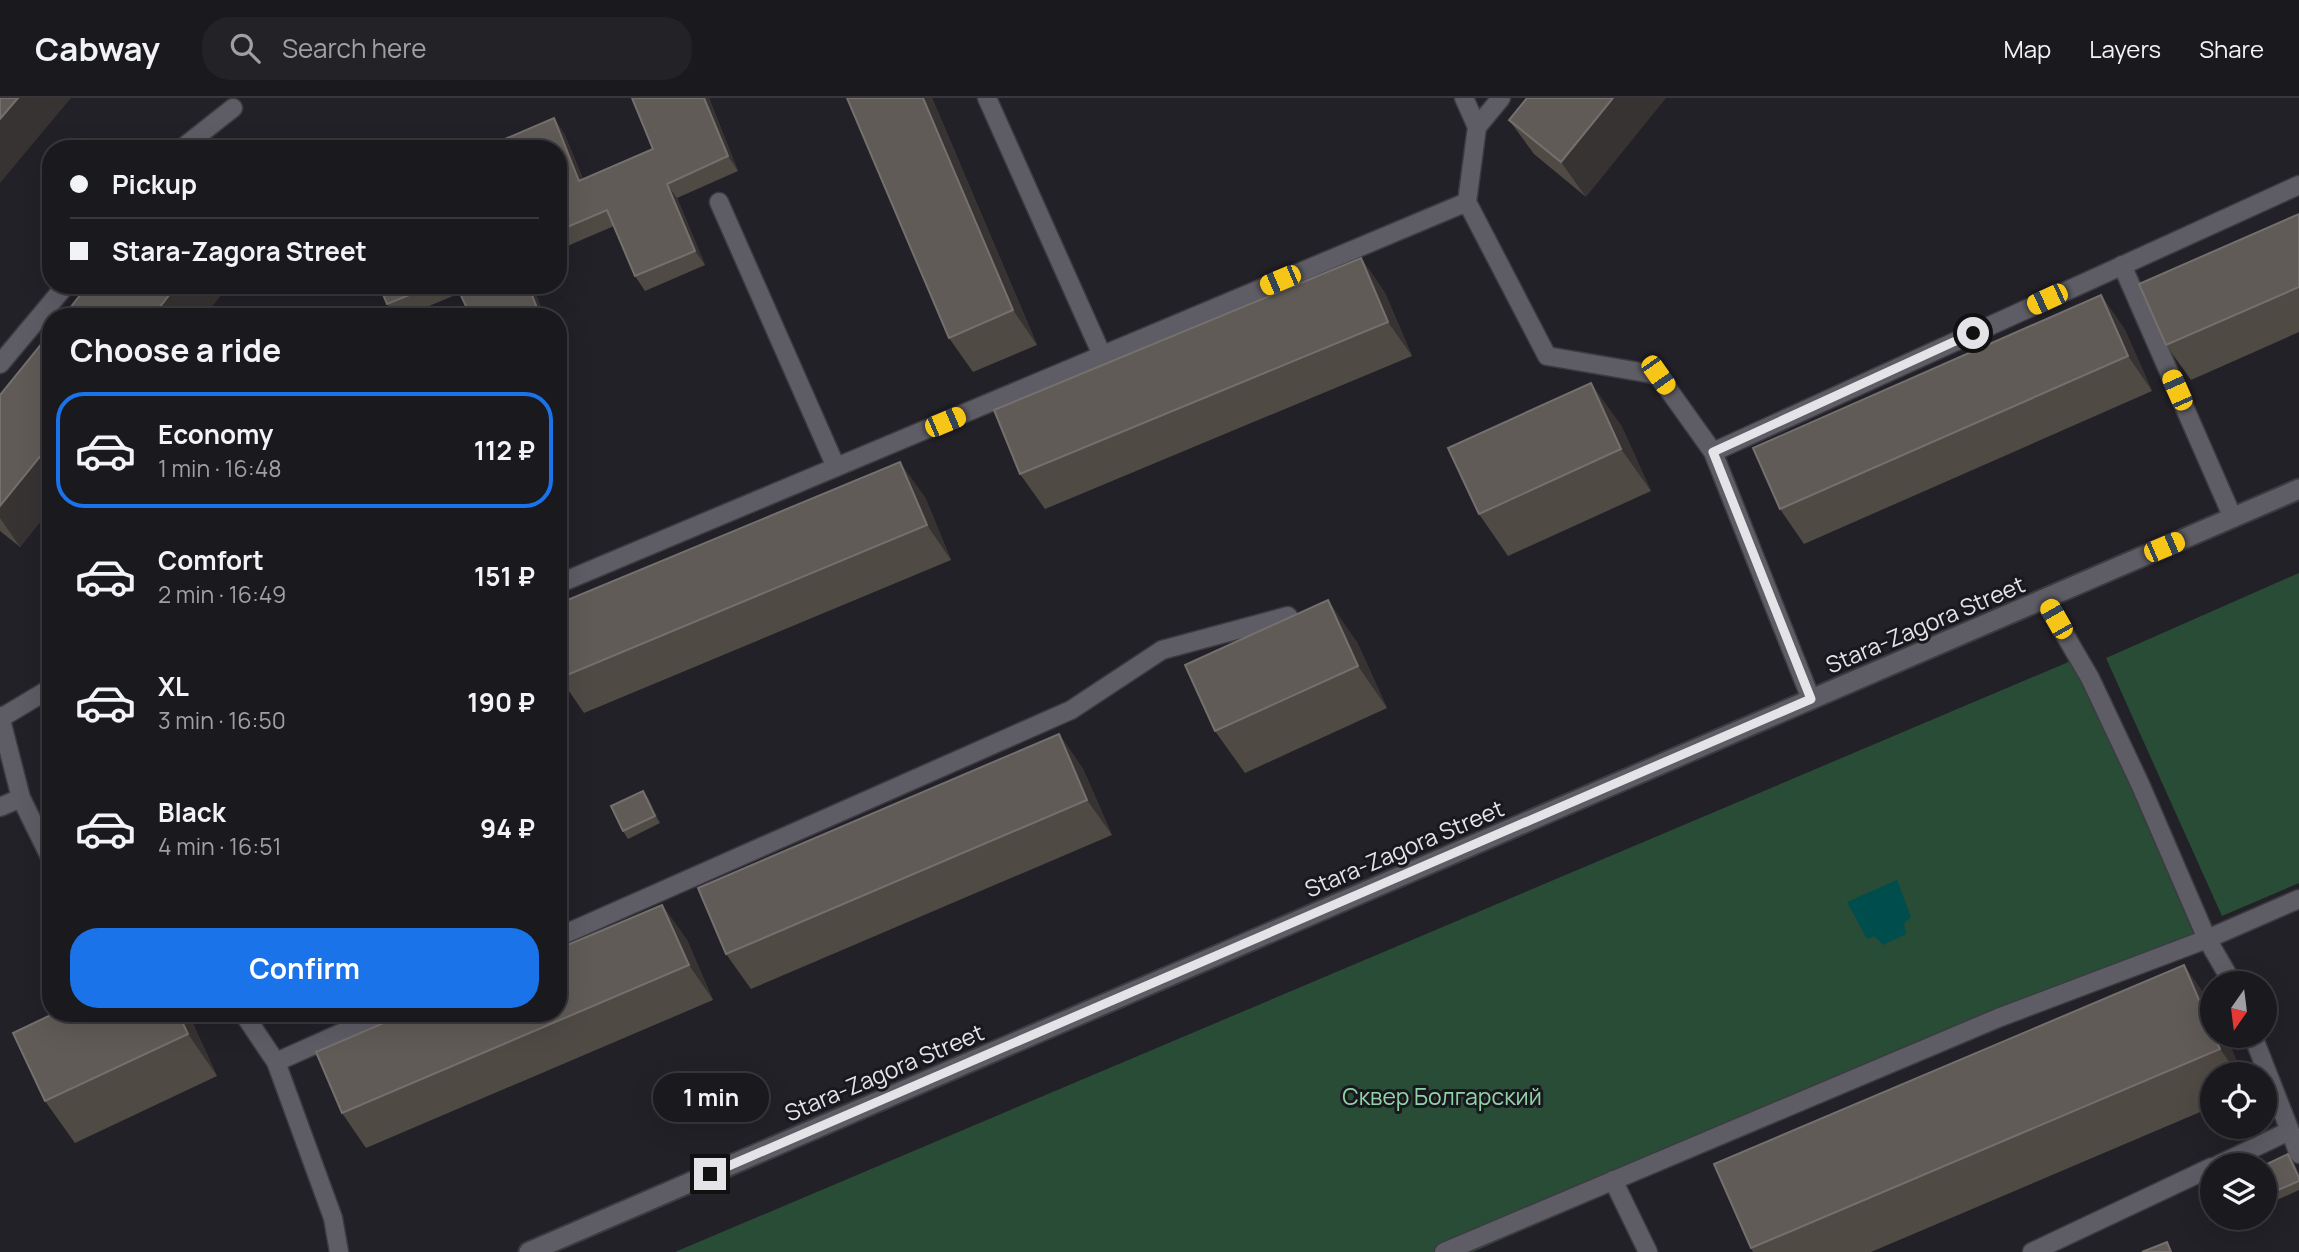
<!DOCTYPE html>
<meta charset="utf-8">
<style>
:root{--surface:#1a191e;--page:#232227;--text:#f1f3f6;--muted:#9fa0a4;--line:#38383c;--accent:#1a73e8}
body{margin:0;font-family:Manrope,sans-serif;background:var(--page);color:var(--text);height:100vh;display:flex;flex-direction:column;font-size:26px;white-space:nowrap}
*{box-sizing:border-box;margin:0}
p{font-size:23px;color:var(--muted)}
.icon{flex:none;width:38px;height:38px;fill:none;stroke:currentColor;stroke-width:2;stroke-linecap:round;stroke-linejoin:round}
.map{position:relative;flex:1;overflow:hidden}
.sheet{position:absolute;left:42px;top:210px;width:525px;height:714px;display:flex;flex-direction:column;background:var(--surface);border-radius:28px;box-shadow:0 7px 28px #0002,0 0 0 2px var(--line)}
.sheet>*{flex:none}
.top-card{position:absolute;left:42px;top:42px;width:525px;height:154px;border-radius:28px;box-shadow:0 7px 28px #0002,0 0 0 2px var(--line);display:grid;align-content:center;height:154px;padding:0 28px;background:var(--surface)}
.needle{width:46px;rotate:194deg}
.controls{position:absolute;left:2200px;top:873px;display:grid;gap:14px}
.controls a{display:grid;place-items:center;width:77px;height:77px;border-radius:50%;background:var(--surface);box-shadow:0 7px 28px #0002,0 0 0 2px var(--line);font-size:35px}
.end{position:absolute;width:32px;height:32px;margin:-16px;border:9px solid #e4e3e8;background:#111;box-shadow:0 0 0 4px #111}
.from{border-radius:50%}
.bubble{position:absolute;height:49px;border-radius:24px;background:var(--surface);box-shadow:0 7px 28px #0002,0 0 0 2px var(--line);font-size:23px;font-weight:700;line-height:49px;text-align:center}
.car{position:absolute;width:21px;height:42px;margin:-21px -10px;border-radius:9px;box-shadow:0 0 5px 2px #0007;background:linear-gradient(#f5c518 24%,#345 0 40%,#f5c518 0 76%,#345 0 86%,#f5c518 0)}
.top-card b{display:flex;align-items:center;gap:24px;height:66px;font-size:26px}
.top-card b+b{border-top:2px solid var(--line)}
.top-card i{width:18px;height:18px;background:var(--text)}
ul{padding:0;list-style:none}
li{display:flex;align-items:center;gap:21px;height:116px;margin:0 14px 10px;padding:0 14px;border:4px solid transparent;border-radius:28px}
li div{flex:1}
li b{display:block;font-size:26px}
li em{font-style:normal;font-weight:700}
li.selected{border-color:var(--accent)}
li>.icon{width:63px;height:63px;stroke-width:1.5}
h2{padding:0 28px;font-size:32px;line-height:84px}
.button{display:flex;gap:14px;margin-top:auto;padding:14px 28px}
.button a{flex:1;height:80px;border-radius:28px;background:var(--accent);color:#fff;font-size:28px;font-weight:700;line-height:80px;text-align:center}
header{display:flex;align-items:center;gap:42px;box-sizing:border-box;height:98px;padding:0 35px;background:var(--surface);border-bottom:2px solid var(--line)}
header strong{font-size:33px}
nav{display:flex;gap:38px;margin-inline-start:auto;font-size:24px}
.search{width:490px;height:63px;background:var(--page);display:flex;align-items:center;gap:18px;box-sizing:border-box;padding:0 24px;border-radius:28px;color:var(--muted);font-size:26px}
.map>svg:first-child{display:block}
.green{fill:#284c35}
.water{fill:#004d4e}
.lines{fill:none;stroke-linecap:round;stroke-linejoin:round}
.service-casing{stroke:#3c3b40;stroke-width:21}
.secondary-casing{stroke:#3c3b40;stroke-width:23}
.service{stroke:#5e5c65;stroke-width:18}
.secondary{stroke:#5e5c65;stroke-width:19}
.wall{fill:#504a45}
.shaded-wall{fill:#373332}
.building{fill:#605b57;stroke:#75706e;stroke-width:2}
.route{stroke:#e4e3e8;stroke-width:9}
.labels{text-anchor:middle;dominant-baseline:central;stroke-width:6;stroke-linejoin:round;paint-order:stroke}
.street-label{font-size:23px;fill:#e4e3e8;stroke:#19181f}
.park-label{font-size:23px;fill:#90d4a5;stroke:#19181f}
</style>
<header>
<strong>Cabway</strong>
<div class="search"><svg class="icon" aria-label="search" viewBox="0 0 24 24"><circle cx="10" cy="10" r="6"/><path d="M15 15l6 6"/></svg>Search here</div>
<nav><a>Map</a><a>Layers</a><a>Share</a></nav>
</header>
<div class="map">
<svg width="2299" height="1154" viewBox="0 0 2299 1154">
<rect width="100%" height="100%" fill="#232128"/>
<path class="green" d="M2299,475v310l-77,33 -116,-258z
M2085,557l88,182 39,96 -739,319h-798z"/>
<path class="water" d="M1897,782l14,37 -7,6 2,11 -23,11 -9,-9 -7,3 -20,-37z"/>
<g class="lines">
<defs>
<path id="service" d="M987,0l115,257
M1464,0l13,29 -10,75 80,154 111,19 55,77 98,247
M1477,29l24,-29
M181,51l52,-41
M719,104l117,265
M2122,167l111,253
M0,266l66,-79
M1713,354l586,-267
M558,486l909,-382
M0,618l21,82 30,61
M1,620l50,-30
M0,709l21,-9
M558,839l513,-227 91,-60 126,-34
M2233,886l-26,-45 92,-40
M243,915l33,49 57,156 6,34
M2253,938l46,118
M276,964l110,-49
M2216,1068l73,-35
M1613,1082l35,72
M1444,1154l554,-234 209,-79 -67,-155 -50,-106 -46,-79
M2032,1154l180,-85"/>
<path id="secondary" d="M529,1154l1770,-763"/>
</defs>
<use href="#service" class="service-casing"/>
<use href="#secondary" class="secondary-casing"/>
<use href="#service" class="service"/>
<use href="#secondary" class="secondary"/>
</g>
<path class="wall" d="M709,0l29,73 -61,27 28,67 -60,26 -10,-15 -21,-50 -56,24v-101l6,-16 19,46 70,-30z
M847,0h85l105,247 -64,27 -24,-34z
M1527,0l59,99 -52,-43 -25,-34z
M2299,116v118l-108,48 -25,-35z
M1361,160l24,35 27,63 -367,153 -25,-35z
M379,187h153l13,32h-74l-11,-24 -57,24h-7l-9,-13z
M2101,197l24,35 27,61 -348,153 -24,-35z
M51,234v176l-31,39 -20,-16v-136z
M1621,327l30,66 -143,65 -29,-42z
M925,399l26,63 -367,153 -24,-35z
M1357,544l30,66 -142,65 -30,-42z
M1059,636l24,35 29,66 -361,154 -25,-35z
M643,693l5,7 12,25 -32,16 -5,-8z
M662,807l25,35 26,60 -347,148 -24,-35z
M55,915h133l29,63 -142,67 -30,-42z
M2226,938l16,38h-30v33l-341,145h-118l-2,-4z
M2293,1063l6,13v16l-33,15 -2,-2v-37z"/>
<path class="shaded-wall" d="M18,0h53l-71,85v-64z
M704,0h5l29,73 -10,-15z
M923,0h9l105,247 -24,-35z
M1613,0h53l-80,99 -25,-35z
M554,20l10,15 26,62 -11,-14z
M667,86l10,14 28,67 -10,-14z
M1361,160l24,35 27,63 -24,-34z
M177,187h52l-25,32h-52z
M528,187h4l13,32h-3l-3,-4z
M2101,197l24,35 27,61 -24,-35z
M1591,285l30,42 30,66 -30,-42z
M51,345v65l-31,39 -20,-29v-12z
M900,364l25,35 26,63 -24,-35z
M1328,502l29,42 30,66 -29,-42z
M1059,636l24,35 29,66 -25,-35z
M643,693l5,7 12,25 -5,-7z
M662,807l25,35 26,60 -24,-35z
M2184,867l28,40v25z
M178,915h10l29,63 -29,-42z
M2214,938h12l16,38h-4l-18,-25z
M2288,1056l5,7 6,13v4z"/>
<path class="building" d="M0,0h18l-18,21z
M632,0h72l24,58 -61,28 28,67 -60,25 -28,-66 -49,21v-82l-74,-1 70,-30 25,63 74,-32z
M847,0h76l90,212 -64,28z
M1527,0h86l-52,64 -52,-42z
M2299,116v73l-133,58 -27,-61z
M1361,160l27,64 -368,152 -26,-64z
M88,187h89l-25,32h-89z
M379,187h55l-47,19z
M456,187h72l11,28 -8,4h-60z
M2101,197l27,61 -348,153 -27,-61z
M51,234v111l-51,63v-111z
M1591,285l30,66 -142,65 -31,-66z
M900,364l27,63 -367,153 -2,-4v-70z
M1328,502l30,66 -143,65 -30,-66z
M1059,636l28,66 -361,154 -28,-66z
M643,693l12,25 -32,15 -12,-25z
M662,807l27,60 -347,148 -26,-61 91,-39h151v-64z
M2184,867l28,65v6h2l6,13 -469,199 -37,-84z
M55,915h123l10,21 -143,67 -32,-68z
M2288,1056l11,24v3l-35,15v-30h-1z
M2167,1144l4,10h-29z"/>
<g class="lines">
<path class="route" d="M710,1076l1101,-475 -98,-247 260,-119"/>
</g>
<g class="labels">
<g class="street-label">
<text transform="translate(1925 526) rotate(-23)">Stara-Zagora Street</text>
<text transform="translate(1404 750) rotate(-23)">Stara-Zagora Street</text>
<text transform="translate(884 974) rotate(-23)">Stara-Zagora Street</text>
</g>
<g class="park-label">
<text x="1442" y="998">Сквер Болгарский</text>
</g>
</g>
</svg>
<div class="controls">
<a><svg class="needle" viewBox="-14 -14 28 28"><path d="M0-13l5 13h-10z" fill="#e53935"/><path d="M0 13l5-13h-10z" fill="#9fa0a4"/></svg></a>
<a><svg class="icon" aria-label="locate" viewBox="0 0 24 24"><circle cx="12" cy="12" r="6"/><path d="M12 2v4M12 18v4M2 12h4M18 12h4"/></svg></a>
<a><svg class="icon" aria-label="layers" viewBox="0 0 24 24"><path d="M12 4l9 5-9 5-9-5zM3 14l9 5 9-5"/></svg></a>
</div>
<i class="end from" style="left:1973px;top:235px"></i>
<i class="end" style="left:710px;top:1076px"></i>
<div class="bubble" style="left:653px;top:975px;width:116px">1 min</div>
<i class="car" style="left:1280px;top:182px;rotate:247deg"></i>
<i class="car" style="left:2047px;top:201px;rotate:245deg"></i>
<i class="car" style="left:1658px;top:277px;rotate:145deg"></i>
<i class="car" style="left:2177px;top:292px;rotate:336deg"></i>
<i class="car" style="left:945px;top:324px;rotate:67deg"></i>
<i class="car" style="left:2164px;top:449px;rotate:67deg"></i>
<i class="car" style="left:2056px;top:521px;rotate:330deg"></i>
<div class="top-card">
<b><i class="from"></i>Pickup</b>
<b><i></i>Stara-Zagora Street</b>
</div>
<section class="sheet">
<h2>Choose a ride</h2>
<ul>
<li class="selected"><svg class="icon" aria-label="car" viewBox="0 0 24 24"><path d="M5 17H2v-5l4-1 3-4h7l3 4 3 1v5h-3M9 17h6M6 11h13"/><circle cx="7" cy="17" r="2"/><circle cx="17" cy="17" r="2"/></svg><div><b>Economy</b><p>1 min · 16:48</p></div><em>112 ₽</em></li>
<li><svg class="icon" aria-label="car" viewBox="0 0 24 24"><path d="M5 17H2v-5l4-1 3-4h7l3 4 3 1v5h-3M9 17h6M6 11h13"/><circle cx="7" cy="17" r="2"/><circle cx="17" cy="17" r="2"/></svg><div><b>Comfort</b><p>2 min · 16:49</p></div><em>151 ₽</em></li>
<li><svg class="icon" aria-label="car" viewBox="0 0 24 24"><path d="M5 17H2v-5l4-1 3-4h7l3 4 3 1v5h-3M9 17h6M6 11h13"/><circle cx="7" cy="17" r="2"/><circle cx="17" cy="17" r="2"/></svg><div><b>XL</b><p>3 min · 16:50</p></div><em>190 ₽</em></li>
<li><svg class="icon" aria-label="car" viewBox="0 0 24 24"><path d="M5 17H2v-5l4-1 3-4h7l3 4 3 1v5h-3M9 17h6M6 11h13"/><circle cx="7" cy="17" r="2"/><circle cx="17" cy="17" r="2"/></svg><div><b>Black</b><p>4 min · 16:51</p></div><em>94 ₽</em></li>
</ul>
<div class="button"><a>Confirm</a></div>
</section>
</div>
